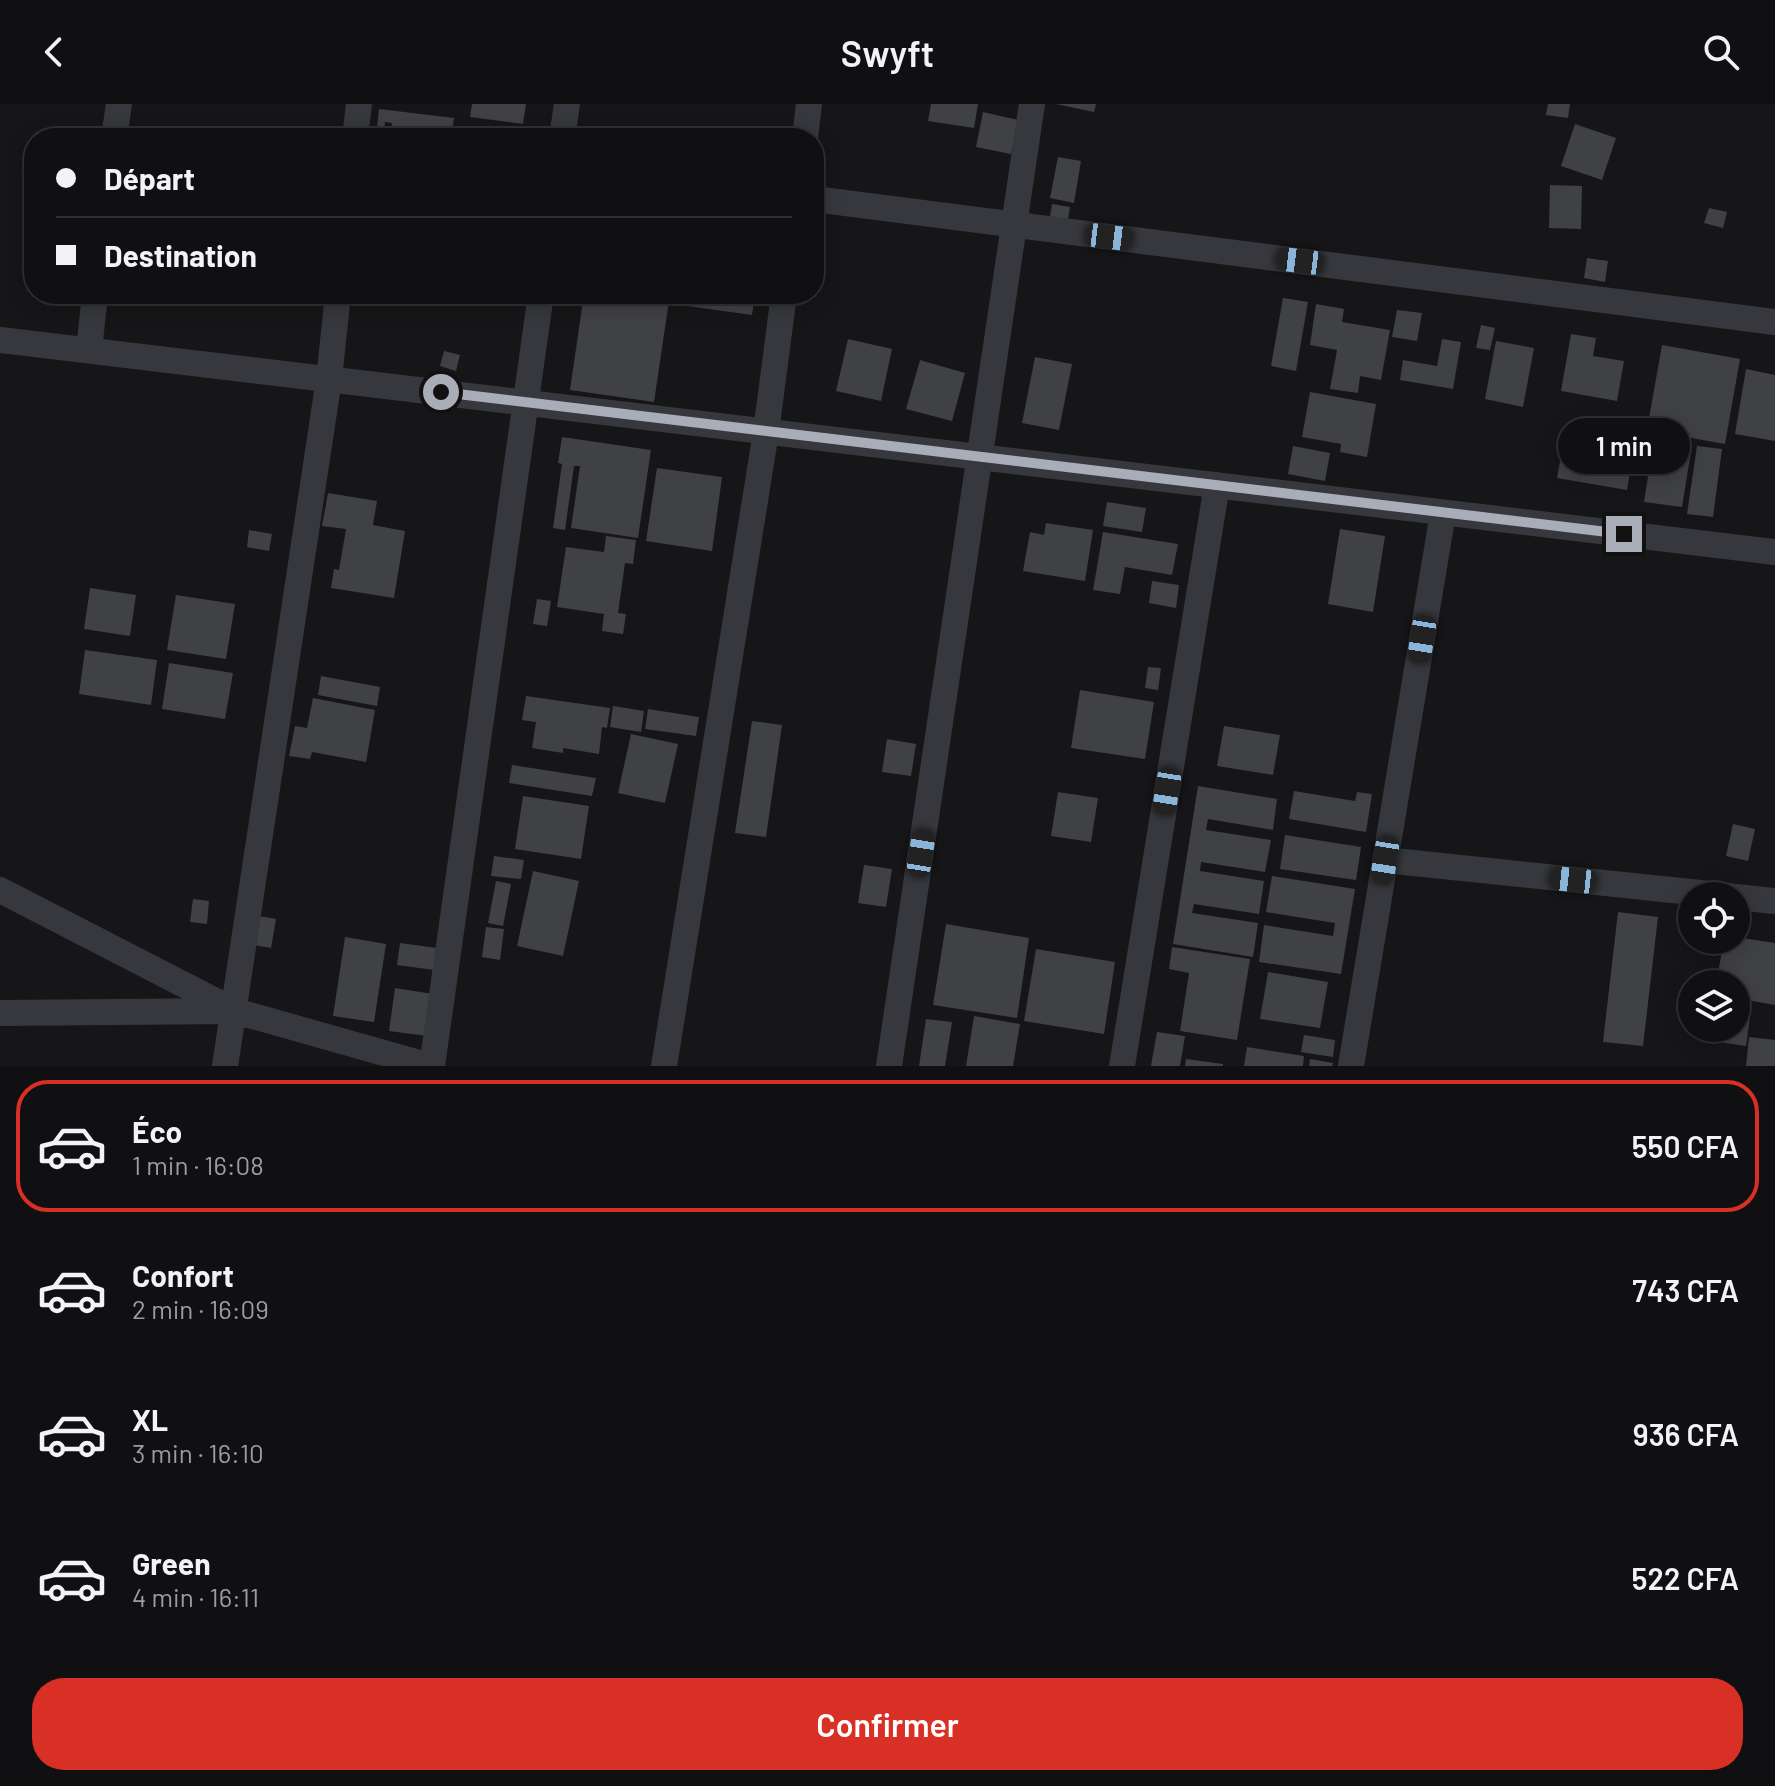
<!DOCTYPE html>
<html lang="fr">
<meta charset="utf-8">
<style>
:root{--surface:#101012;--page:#19191b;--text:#f1f3f6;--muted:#9c9d9f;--line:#303032;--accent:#d93025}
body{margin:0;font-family:Barlow,sans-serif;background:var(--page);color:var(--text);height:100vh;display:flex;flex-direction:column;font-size:30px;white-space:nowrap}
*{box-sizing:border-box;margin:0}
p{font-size:26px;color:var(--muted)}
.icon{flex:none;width:44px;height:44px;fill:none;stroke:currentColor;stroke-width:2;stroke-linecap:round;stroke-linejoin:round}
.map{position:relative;height:962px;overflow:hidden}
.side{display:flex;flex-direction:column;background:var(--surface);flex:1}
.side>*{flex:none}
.banner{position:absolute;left:24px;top:24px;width:800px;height:176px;border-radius:32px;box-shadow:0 4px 20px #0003,0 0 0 2px var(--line);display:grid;align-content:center;height:176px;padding:0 32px;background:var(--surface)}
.controls{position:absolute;left:1678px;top:778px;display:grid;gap:16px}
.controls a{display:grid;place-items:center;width:72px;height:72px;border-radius:50%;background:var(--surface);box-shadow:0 4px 20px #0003,0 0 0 2px var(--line);font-size:40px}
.end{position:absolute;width:36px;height:36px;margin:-18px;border:10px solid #a8adb8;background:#111;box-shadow:0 0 0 4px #111}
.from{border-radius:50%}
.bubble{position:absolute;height:56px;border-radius:28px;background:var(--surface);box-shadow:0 4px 20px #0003,0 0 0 2px var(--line);font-size:26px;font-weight:600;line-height:56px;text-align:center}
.car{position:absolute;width:24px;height:48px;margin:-24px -12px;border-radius:10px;box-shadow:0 0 6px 2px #0007;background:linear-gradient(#222 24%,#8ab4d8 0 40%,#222 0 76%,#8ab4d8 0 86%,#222 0)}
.banner b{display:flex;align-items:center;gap:28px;height:76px;font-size:30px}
.banner b+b{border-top:2px solid var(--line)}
.banner i{width:20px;height:20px;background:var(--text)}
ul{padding:14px 0 0;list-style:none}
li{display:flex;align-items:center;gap:24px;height:132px;margin:0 16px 12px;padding:0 16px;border:4px solid transparent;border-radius:32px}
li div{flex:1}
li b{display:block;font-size:30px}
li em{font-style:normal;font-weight:600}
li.on{border-color:var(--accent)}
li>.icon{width:72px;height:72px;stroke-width:1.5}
.cta{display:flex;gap:16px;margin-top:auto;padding:16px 32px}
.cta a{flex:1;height:92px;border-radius:32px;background:var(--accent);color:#fff;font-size:32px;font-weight:600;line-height:92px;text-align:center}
header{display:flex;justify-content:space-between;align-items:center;height:104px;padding:0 32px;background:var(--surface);font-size:36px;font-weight:600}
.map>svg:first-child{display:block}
.building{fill:#404145}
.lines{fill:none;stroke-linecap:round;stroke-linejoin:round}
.minor{stroke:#37383d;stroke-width:26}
.route{stroke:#a8adb8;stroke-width:10}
</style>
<header><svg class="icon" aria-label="back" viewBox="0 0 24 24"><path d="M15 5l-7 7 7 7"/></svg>Swyft<svg class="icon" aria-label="search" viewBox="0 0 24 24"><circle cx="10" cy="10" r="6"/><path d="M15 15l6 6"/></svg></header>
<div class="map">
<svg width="1775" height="962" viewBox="0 0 1775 962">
<rect width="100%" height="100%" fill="#161618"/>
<path class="building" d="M472,0h54l-3,20 -53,-7z
M931,0h47l-4,24 -46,-7z
M1056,0h40l-2,8z
M1548,0h22l-2,14 -22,-3z
M379,5l75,9 -3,20h-61l2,-15 -7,-1 -2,16h-7z
M983,8l35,8 -7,34 -35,-7z
M1575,20l41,14 -14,42 -41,-14z
M77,28l16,3 -1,3h-16z
M1058,53l23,4 -7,42 -24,-5z
M1550,81l32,1 -1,43 -32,-1z
M1052,100l18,3 -3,19 -18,-3z
M1709,104l18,4 -4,16 -19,-5z
M1587,154l21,3 -3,21 -21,-4z
M584,190h86l-16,108 -84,-12z
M681,190h74l-3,21 -72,-10z
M1283,194l25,4 -12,69 -25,-5z
M1316,200l28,5 -2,13 48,8 -9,50 -21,-4 -2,17 -28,-4 7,-39 -27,-5z
M1397,206l25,3 -5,28 -25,-4z
M1481,221l14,3 -5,22 -14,-2z
M1571,230l25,4 -3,18 31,5 -7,40 -56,-10z
M848,235l44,10 -11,52 -45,-10z
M1442,235l19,3 -8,47 -53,-9 3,-20 34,6z
M1496,237l38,7 -11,59 -38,-8z
M1662,241l78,14 -15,85 -78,-14z
M444,247l16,4 -4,16 -16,-5z
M1035,253l37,7 -13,66 -37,-7z
M920,256l45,13 -13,48 -46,-12z
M1746,265l29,6v66l-40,-7z
M1310,288l66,12 -9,53 -27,-5 1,-8 -39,-7z
M1567,320l69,12 -9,54 -70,-12z
M562,333l89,13 -13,88 -67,-10 9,-62h-6l-9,64 -12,-2 9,-64 -4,-1z
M1654,335l38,6 -10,62 -38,-5z
M1293,342l37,7 -5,28 -37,-7z
M1697,342l25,3 -9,68 -26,-3z
M657,364l65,9 -10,74 -66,-10z
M328,389l49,8 -4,24 32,6 -11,67 -63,-10 3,-19 5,1 7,-41 -24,-3z
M1107,398l39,6 -4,24 -39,-6z
M1046,419l47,7 -8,51 -62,-10 7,-39 14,3z
M1340,425l45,7 -12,76 -45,-8z
M249,426l23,4 -3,17 -22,-4z
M1103,428l75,12 -6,31 -47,-8 -5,27 -27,-4z
M606,432l30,4 -3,24 -8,-1 -7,50 8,1 -3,20 -21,-3 2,-17 -47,-7 9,-60 38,5z
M1152,477l27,4 -3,23 -27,-5z
M90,484l46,7 -6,41 -46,-7z
M176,491l59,9 -9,55 -59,-9z
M537,495l14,2 -4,25 -14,-2z
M85,546l72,10 -6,45 -72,-11z
M169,559l64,10 -8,46 -63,-10z
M1148,563l13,1 -3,22 -13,-2z
M321,572l59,11 -3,19 -59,-11z
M1080,586l74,12 -9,57 -74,-11z
M526,592l84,12 -3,20 -5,-1 -3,27 -36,-6v5l-31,-5 4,-26 -14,-2z
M313,594l62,12 -9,52 -54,-10 -2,7 -21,-3 6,-30 12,2z
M613,602l31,5 -3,21 -31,-5z
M648,605l51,8 -3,19 -51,-7z
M752,617l30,4 -16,112 -31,-4z
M1224,622l56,9 -7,40 -56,-9z
M631,630l47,10 -13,59 -47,-10z
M887,635l29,5 -5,32 -29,-4z
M512,661l84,13 -4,18 -83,-13z
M1198,682l79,13 -4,31 -65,-11 -2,11 65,10 -6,32 -64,-10 -1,9 64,10 -5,33 -65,-10 -2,9 66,10 -5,34 -80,-13z
M1294,687l61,10 2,-9 15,2 -6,38 -77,-13z
M1058,688l40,6 -7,44 -40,-6z
M523,692l66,10 -8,53 -66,-10z
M1733,720l22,5 -7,32 -22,-5z
M1285,731l76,12 -5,33 -76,-11z
M494,752l30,4 -3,19 -30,-3z
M864,761l28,4 -6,38 -28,-4z
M533,767l46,10 -16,75 -46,-10z
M1272,772l83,13 -14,85 -82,-12 5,-37 69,11 2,-13 -69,-11z
M496,777l15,3 -8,42 -15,-3z
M193,795l16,2 -2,23 -17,-2z
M1618,808l40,5 -15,129 -40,-4z
M259,812l17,3 -5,29 -17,-3z
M946,820l83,14 -12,80 -84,-13z
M486,823l18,2 -4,31 -18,-3z
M345,833l41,7 -12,78 -41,-6z
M1736,833l39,6v62l-39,-7v-14h-20l8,-44h12z
M400,839l37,5 -3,22 -37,-5z
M1172,843l78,12 -13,81 -57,-9 9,-58 -20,-4z
M1036,845l79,13 -11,72 -80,-13z
M1268,868l60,10 -8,46 -60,-9z
M395,884l38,6 -6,42 -38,-5z
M1736,911l14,2 -4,29 -35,-5 2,-13h23z
M974,912l46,8 -7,42h-47z
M926,915l26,3 -7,44h-26z
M1157,928l28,4 -5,30h-29z
M1304,931l31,5 -2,17 -32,-5z
M1749,933l26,3v26h-29z
M1247,943l57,9 -1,10h-59z
M1186,955l37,5v2h-38z
M1310,955l23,4 -1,3h-23z"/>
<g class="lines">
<path class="minor" d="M114,34l5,-34
M355,34l4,-34
M562,34l5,-34
M805,34l4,-34
M814,95l961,123
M0,236l1775,212
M89,246l6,-56
M1385,756l344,36
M0,786l235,121 195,55
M1736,793l39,4
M0,909l231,-2
M225,962l104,-687 9,-85
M432,962l109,-772
M664,962l102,-634 18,-138
M889,962l143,-962
M1122,962l95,-581
M1351,962l92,-553"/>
</g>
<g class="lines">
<path class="route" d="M441,288l1183,142"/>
</g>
</svg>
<div class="controls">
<a><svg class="icon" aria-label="locate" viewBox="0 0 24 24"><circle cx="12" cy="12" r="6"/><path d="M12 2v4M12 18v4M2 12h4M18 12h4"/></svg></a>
<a><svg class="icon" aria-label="layers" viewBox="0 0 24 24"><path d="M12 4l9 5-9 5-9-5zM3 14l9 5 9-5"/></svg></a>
</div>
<i class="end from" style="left:441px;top:288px"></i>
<i class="end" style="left:1624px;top:430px"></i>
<div class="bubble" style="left:1558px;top:314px;width:132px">1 min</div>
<i class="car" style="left:1109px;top:133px;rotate:97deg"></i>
<i class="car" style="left:1300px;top:157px;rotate:277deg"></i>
<i class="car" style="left:1422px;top:535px;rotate:189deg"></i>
<i class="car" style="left:1167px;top:687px;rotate:189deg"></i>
<i class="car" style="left:921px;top:749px;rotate:9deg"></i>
<i class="car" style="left:1385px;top:756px;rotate:189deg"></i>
<i class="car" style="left:1573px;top:776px;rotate:276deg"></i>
<div class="banner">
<b><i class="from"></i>Départ</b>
<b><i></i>Destination</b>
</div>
</div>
<section class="side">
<ul>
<li class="on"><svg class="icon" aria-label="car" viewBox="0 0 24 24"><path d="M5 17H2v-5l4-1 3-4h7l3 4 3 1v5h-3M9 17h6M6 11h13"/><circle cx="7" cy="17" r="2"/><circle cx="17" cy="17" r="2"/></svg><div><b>Éco</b><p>1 min · 16:08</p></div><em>550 CFA</em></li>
<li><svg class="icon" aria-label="car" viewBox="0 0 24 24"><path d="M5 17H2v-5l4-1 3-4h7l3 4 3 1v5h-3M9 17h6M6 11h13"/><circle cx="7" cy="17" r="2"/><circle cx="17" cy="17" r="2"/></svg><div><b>Confort</b><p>2 min · 16:09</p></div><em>743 CFA</em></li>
<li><svg class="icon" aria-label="car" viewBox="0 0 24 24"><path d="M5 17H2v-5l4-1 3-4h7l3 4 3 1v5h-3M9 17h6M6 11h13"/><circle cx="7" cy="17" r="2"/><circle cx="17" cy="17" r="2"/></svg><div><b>XL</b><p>3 min · 16:10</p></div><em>936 CFA</em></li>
<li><svg class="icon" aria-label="car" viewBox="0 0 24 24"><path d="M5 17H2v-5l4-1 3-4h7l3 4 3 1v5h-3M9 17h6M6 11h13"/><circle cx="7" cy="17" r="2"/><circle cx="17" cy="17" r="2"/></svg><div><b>Green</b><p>4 min · 16:11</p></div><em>522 CFA</em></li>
</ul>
<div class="cta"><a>Confirmer</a></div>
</section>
